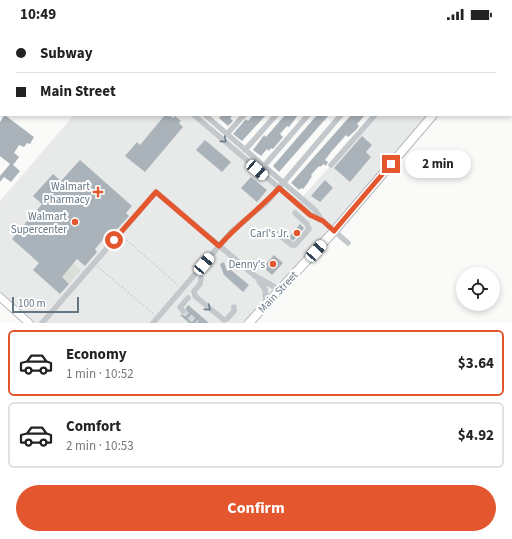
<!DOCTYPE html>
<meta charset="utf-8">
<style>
:root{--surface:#fff;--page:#f2f2f2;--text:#222;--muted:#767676;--line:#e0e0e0;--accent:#e4572e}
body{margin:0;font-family:"Source Sans 3",sans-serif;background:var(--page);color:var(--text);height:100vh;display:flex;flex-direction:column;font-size:15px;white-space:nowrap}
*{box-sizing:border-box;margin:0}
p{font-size:13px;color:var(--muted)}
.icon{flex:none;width:22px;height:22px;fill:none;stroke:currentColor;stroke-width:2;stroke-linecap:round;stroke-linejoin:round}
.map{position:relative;height:295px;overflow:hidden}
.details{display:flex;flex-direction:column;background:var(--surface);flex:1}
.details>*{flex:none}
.guide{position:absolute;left:0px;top:0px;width:512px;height:88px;box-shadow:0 2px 6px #0003;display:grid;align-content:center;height:88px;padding:0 16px;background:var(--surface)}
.controls{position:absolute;left:456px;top:239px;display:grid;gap:8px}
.controls a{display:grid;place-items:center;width:44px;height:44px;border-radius:50%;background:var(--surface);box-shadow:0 2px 6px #0003;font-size:20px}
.scale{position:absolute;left:12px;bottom:10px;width:67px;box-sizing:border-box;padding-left:4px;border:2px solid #657683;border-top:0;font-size:11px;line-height:14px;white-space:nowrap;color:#657683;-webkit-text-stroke:3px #fff;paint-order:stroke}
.end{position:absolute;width:18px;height:18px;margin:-9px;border:5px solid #e4572e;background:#fff;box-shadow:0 0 0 2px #fff}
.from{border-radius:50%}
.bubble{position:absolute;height:28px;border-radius:14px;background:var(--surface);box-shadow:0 2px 6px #0003;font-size:13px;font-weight:700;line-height:28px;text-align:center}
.car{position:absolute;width:12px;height:24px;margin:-12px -6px;border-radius:5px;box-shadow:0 0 3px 1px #0007;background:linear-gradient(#fff 24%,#345 0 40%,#fff 0 76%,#345 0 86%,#fff 0)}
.guide b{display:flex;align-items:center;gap:14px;height:38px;font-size:15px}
.guide b+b{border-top:1px solid var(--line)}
.guide i{width:10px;height:10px;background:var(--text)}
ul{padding:7px 0 0;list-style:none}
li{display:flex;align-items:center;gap:12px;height:66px;margin:0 8px 6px;padding:0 8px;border:2px solid var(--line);border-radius:6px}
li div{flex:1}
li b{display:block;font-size:15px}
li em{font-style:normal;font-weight:700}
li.selected{border-color:var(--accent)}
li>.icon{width:36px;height:36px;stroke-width:1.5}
.button{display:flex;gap:8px;margin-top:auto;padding:8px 16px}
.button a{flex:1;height:46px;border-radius:24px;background:var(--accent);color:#fff;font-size:16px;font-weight:700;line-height:46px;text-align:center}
.status{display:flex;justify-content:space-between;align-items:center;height:28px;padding:0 20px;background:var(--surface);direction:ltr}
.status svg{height:11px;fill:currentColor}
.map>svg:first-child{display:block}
.built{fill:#e8e9e9}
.green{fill:#dadfd7}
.building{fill:#aab3b9}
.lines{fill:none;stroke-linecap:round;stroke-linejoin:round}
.minor-tunnel{stroke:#d5d9db;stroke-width:5.5;stroke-dasharray:5.5 3;stroke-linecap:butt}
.major-casing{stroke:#b5babe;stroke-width:9}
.highway-casing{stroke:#b4b9bd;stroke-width:10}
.path{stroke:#bbbfc2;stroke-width:1;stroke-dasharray:2 2;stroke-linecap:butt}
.minor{stroke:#c3c8cc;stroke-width:5.5}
.major{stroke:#fff;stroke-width:7}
.highway{stroke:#fff;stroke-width:8}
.oneway{stroke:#6a7a87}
.route{stroke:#e4572e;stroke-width:5}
.poi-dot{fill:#e4572e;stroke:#fff;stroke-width:1.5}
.labels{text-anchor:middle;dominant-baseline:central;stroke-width:4;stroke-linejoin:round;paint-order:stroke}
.poi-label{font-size:11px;fill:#657683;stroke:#fff;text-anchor:end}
.street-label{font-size:11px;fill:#657683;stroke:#fff}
</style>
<div class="status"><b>10:49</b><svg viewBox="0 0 49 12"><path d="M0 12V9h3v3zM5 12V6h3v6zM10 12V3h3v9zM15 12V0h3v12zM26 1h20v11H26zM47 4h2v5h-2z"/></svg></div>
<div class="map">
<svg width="512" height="295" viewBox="0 0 512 295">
<rect width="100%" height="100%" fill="#fafaf8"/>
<path class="built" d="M74,87h125l100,86 76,-86h58l-184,208h-220l-29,-26v-96z"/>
<path class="green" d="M73,235l8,7 -12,14 -7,-7z"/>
<path class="building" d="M165,87h4l4,3 2,-2 6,5 -2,2 4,4 -38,45 -20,-16 12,-14 3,3z
M222,87h11l-3,3 3,3 -5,5 -9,-8z
M253,87h13l-24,26 -9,-7 13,-15 2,2z
M285,87h13l-9,12 -2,-1 -7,8 3,3 -10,12 -2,-1 -2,3 -2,-2 -6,7 -8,-6 11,-15 2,2z
M317,87h12l-50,57 -6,-6z
M351,87h14l-8,9 2,2 -3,4 -8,7 -2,-2 -15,17 -6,8 3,2 -2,4 -2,-2 -4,3 -1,-1 -8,9 1,1 -5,8 -4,5 -2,-1 -2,2 -8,-7z
M4,88h2l28,21 -4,7 -3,-1 -3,4 -5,-2 -5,8 5,4 -6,8 7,6 -9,11 -7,-5 -4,5v-6l10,-12 -10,-8v-34z
M362,108l10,9 -6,7 5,5 -21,25 -16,-14z
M205,112l26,22 -9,10 -26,-22z
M80,132l52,46 -6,7 3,3 -18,20 -3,-2 -13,15 2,3 -12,14 -8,-7 -15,18 7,7 -9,10 -27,-24 6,-7 -27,-24 30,-35 -9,-8 20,-22 8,7z
M251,149l16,13 -10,12 -16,-14z
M325,152l8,8 -13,14 -9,-6z
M300,196l4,4 -11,13 -4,-4z
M274,227l9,8 -11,12 -9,-8z
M224,234l3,9 4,-1 18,15 -6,7 -19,-17 -4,-11z
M188,277l21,18h-20l-9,-8 6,-1v-6z"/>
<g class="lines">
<path class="minor-tunnel" d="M183,283l14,12"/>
<defs>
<path id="major" d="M0,269l29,26"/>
<path id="highway" d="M499,1l1,-1
M249,295l85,-92 99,-116"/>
</defs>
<use href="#major" class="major-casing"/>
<use href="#highway" class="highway-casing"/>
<path class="path" d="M123,209l55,48
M97,238l58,49"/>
<path class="minor" d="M509,0l1,1
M214,1l1,-1
M284,1l1,-1
M415,1l1,-1
M449,1l1,-1
M194,87l117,100 12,6 25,22
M205,87l110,95 7,10
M227,106l17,-19
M245,122l31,-35
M331,137l44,-50
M264,138l44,-51
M278,206l14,11h3l14,-16 -2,-5 -12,-11
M201,250l-1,6 -6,7 1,5 29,24 3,-1 7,-8v-4
M259,253l6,8 1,16
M183,283l-3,-4 8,-9
M42,295l114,-131 99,84 25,14
M153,295l79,-92 35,-29 74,-87"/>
<use href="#major" class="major"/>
<use href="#highway" class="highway"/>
</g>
<defs><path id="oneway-chevron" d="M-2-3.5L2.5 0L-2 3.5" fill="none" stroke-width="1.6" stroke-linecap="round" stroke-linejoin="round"/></defs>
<g class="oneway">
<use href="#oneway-chevron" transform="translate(224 112) rotate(41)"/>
<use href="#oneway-chevron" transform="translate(208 280) rotate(41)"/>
</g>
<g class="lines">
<path class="route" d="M114,212l42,-48 63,54c19,-22 41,-37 60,-58l31,27 13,6 11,10 57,-67"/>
</g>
<g class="poi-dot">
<path d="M96 158h4v4h4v4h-4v4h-4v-4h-4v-4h4z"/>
<circle cx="75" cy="194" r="4"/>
<circle cx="297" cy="205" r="4"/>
<circle cx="273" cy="236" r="4"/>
</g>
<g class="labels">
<g class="poi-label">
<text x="90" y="158">Walmart<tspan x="90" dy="13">Pharmacy</tspan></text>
<text x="67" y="188">Walmart<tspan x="67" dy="13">Supercenter</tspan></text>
<text x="289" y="205">Carl's Jr.</text>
<text x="265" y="236">Denny's</text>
</g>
<g class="street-label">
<text transform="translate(278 264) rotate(-47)">Main Street</text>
</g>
</g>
</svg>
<div class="controls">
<a><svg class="icon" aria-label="locate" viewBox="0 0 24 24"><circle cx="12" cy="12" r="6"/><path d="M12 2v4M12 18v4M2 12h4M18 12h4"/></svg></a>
</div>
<div class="scale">100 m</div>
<i class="end from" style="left:114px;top:212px"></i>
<i class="end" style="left:391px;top:136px"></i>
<div class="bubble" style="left:405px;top:122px;width:66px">2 min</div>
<i class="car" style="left:257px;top:142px;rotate:131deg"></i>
<i class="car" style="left:316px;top:223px;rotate:42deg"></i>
<i class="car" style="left:204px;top:236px;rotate:40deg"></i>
<div class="guide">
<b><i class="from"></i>Subway</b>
<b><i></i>Main Street</b>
</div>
</div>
<section class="details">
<ul>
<li class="selected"><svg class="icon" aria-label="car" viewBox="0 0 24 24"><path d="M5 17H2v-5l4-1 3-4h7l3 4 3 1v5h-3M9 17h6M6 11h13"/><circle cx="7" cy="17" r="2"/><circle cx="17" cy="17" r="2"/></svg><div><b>Economy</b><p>1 min · 10:52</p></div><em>$3.64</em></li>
<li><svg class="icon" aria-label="car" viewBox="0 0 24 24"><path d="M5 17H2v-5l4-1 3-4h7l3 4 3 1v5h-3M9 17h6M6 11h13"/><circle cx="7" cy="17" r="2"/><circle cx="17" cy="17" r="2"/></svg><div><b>Comfort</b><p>2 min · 10:53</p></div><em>$4.92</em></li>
</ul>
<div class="button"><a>Confirm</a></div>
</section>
